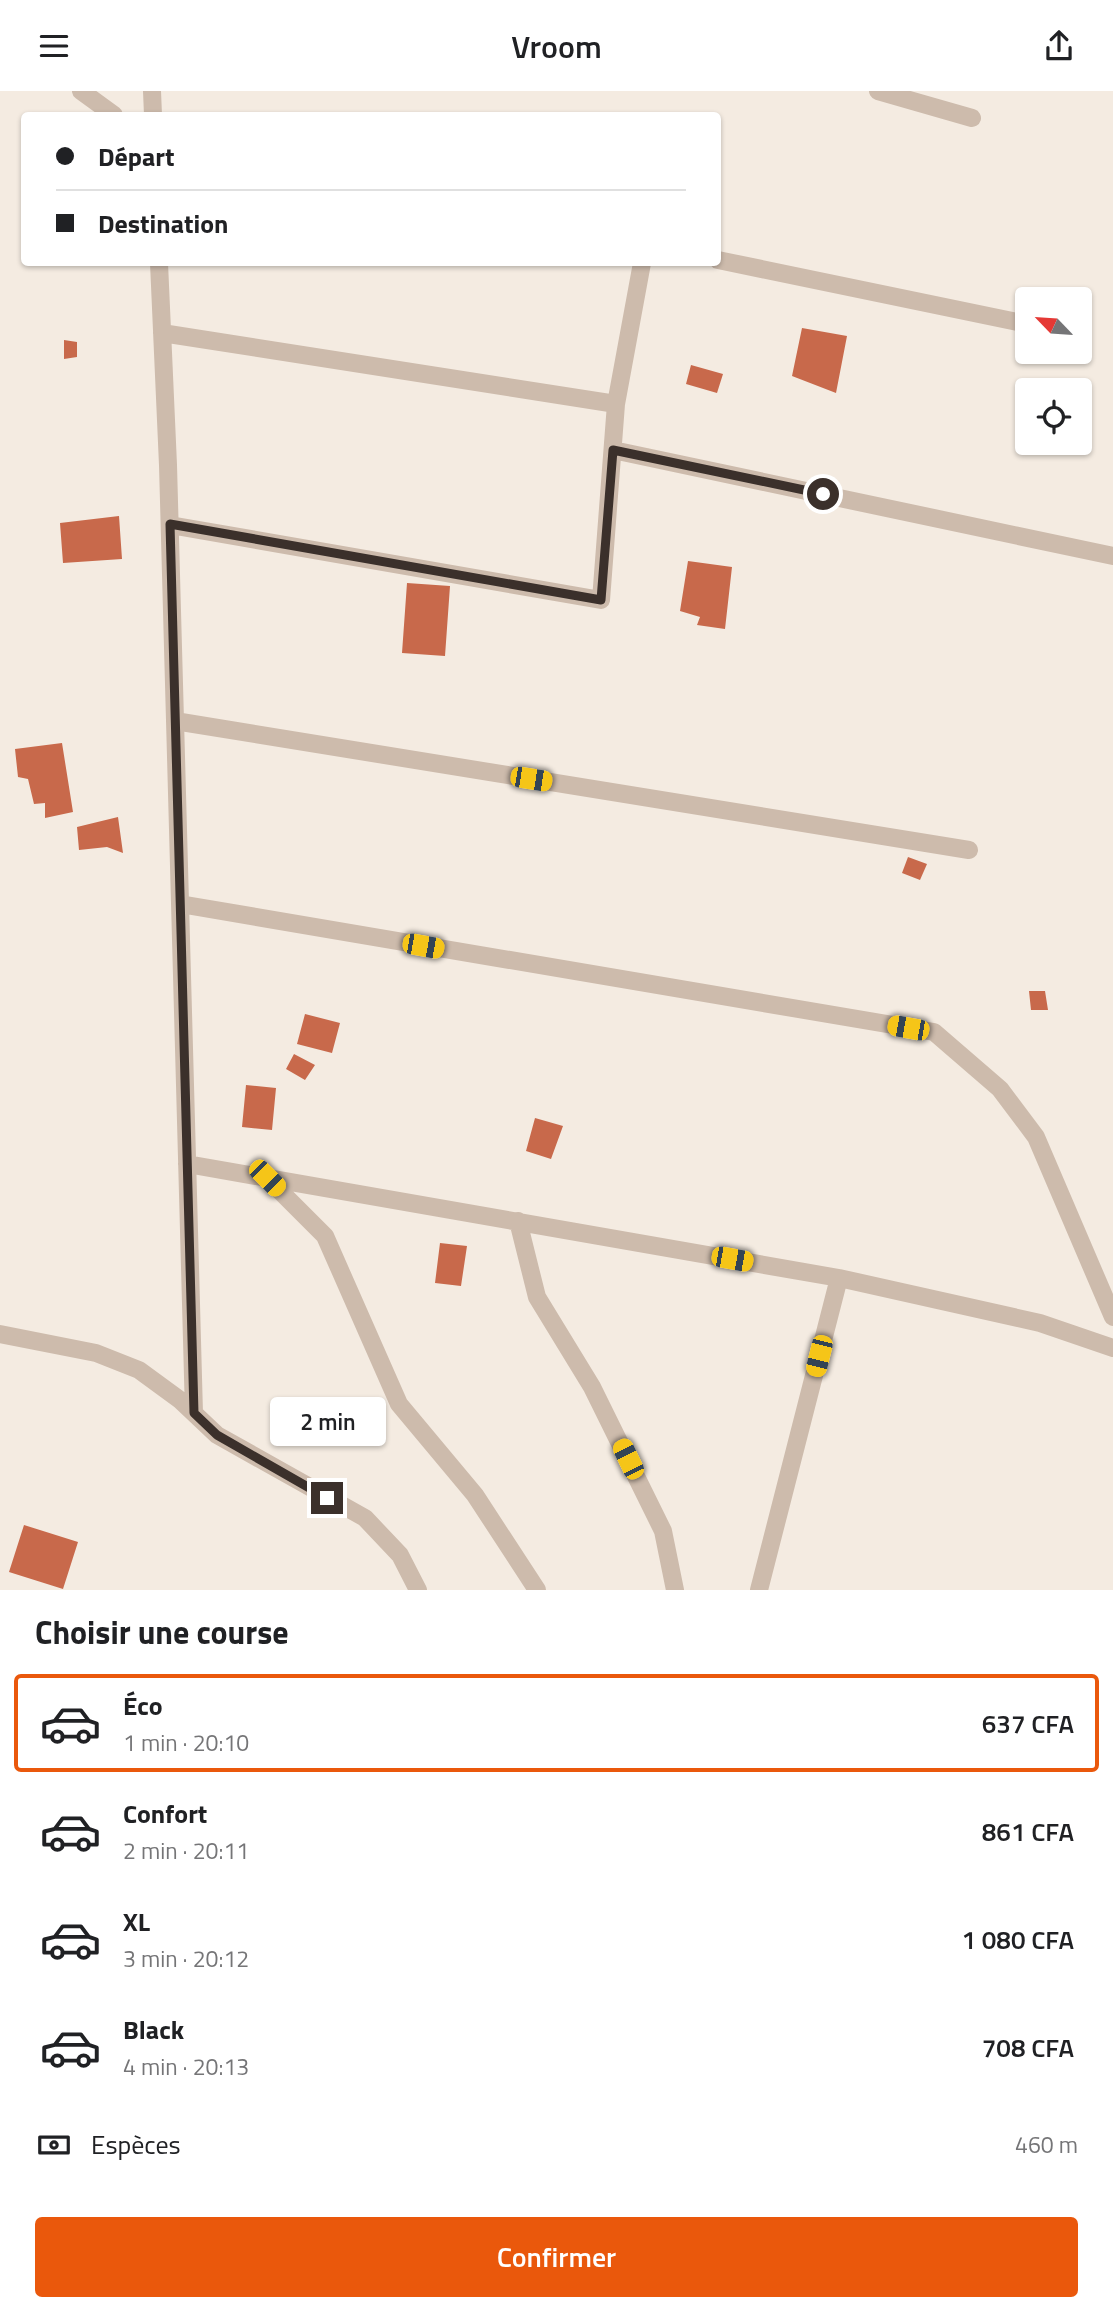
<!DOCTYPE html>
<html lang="fr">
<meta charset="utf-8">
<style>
:root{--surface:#fff;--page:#f2f2f2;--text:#202124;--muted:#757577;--line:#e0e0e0;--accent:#ea580c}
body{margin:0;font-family:"Titillium Web",sans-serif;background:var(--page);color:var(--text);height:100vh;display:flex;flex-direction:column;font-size:26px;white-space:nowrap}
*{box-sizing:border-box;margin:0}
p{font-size:23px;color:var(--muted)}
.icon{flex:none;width:38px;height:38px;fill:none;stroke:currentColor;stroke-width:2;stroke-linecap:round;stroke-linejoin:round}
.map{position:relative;height:1499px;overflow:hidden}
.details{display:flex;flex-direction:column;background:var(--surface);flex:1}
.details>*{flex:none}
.top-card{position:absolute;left:21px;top:21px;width:700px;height:154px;border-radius:7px;box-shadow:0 2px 5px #0004;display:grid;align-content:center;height:154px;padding:0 35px;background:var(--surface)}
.needle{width:46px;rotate:295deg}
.controls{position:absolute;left:1015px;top:196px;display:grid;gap:14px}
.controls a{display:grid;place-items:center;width:77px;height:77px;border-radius:7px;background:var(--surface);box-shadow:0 2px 5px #0004;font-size:35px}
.end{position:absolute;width:32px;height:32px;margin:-16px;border:9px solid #3b302b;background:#fff;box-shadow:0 0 0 4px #fff}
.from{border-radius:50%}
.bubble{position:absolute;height:49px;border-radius:7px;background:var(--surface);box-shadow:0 2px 5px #0004;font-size:23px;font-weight:600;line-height:49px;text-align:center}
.car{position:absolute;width:21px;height:42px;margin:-21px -10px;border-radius:9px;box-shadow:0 0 5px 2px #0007;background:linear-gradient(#f5c518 24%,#345 0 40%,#f5c518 0 76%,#345 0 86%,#f5c518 0)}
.top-card b{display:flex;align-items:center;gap:24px;height:66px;font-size:26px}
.top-card b+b{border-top:2px solid var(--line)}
.top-card i{width:18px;height:18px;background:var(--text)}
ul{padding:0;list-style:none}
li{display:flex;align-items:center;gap:21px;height:98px;margin:0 14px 10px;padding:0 21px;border:4px solid transparent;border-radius:7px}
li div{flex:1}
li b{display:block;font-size:26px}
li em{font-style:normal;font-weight:600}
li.selected{border-color:var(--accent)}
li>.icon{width:63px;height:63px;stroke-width:1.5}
h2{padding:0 35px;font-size:32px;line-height:84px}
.pay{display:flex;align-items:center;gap:18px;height:77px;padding:0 35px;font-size:26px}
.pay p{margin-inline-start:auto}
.action{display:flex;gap:14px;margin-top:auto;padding:14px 35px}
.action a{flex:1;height:80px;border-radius:7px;background:var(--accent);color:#fff;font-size:28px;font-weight:600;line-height:80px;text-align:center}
header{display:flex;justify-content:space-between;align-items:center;height:91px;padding:0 35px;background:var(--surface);font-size:32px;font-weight:600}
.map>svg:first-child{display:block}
.building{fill:#c8694b}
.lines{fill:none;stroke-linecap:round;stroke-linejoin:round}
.minor{stroke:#cdbbac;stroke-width:18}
.route{stroke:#3b302b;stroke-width:9}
</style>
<header><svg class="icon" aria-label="menu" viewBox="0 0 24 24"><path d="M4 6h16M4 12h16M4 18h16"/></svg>Vroom<svg class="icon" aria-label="share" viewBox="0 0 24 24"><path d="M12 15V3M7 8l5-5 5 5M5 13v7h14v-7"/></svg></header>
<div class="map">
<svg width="1113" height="1499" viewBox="0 0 1113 1499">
<rect width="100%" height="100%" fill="#f4ebe1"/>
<path class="building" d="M802,237l45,8 -11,57 -44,-17z
M64,249l13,2v15l-13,2z
M691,274l32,9 -6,19 -31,-9z
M119,425l3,43 -59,4 -3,-40z
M688,470l44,6 -7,62 -28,-4 3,-8 -20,-6z
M407,492l43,3 -5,70 -43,-3z
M62,652l11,69 -28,6v-15l-11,1 -6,-25 -10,-2 -3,-28z
M118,726l5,36 -16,-6 -28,3 -2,-23z
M908,766l19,7 -7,16 -18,-7z
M1029,900h16l3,19h-17z
M305,923l35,9 -8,30 -35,-9z
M294,963l21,11 -10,15 -19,-11z
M246,994l30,3 -4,42 -30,-3z
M535,1027l28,8 -12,33 -25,-8z
M440,1152l27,3 -6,40 -26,-3z
M24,1434l54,17 -15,47 -54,-17z"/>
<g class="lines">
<path class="minor" d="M81,0l33,24
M152,0l1,24
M878,0l94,27
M718,169l309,64
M159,172l9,202 26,948
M162,242l454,71
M613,359l500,106
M170,434l431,75 15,-196 26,-141
M175,630l794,129
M180,813l754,128 66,57 36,48 77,180
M187,1073l652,114 201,45 73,25
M267,1087l58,58 74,168 76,91 62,95
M518,1130l19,76 55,90 71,144 12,59
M0,1243l96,19 43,17 41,30 37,35 148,83 35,37 18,35
M759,1499l80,-312"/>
</g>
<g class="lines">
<path class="route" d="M327,1407l-110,-63 -23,-22 -24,-889 431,76 12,-150 210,44"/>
</g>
</svg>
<div class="controls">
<a><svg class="needle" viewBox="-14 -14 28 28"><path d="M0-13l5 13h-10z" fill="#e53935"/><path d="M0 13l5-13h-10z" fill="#757577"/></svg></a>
<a><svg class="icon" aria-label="locate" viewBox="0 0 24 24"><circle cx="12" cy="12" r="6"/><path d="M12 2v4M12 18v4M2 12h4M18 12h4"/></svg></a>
</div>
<i class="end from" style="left:823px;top:403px"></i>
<i class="end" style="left:327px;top:1407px"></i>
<div class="bubble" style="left:270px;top:1306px;width:116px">2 min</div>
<i class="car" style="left:531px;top:688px;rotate:99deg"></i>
<i class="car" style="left:423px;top:855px;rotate:100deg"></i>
<i class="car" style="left:908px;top:937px;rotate:280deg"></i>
<i class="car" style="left:267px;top:1087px;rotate:135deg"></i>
<i class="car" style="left:732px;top:1168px;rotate:100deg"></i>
<i class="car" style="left:819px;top:1265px;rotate:194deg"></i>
<i class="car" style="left:628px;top:1368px;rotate:334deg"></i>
<div class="top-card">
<b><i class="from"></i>Départ</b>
<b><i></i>Destination</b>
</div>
</div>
<section class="details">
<h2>Choisir une course</h2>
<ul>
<li class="selected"><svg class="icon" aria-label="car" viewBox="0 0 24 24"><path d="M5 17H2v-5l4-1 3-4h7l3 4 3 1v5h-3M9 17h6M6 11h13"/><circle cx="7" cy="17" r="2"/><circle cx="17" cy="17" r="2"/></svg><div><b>Éco</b><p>1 min · 20:10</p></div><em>637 CFA</em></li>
<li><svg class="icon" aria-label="car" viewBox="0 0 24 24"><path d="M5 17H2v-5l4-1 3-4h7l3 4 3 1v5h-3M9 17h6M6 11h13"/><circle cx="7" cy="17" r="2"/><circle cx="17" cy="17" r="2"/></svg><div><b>Confort</b><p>2 min · 20:11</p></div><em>861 CFA</em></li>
<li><svg class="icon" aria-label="car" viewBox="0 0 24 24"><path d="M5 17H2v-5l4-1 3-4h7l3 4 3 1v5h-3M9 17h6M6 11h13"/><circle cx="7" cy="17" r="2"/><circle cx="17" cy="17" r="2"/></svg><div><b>XL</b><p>3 min · 20:12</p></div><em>1 080 CFA</em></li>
<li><svg class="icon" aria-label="car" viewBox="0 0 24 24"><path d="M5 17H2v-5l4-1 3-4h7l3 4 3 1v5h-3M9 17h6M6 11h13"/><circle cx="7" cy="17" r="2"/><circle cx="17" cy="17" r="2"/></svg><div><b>Black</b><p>4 min · 20:13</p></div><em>708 CFA</em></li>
</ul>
<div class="pay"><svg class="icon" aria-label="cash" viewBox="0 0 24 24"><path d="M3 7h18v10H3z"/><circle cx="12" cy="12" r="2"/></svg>Espèces<p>460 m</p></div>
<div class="action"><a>Confirmer</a></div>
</section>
